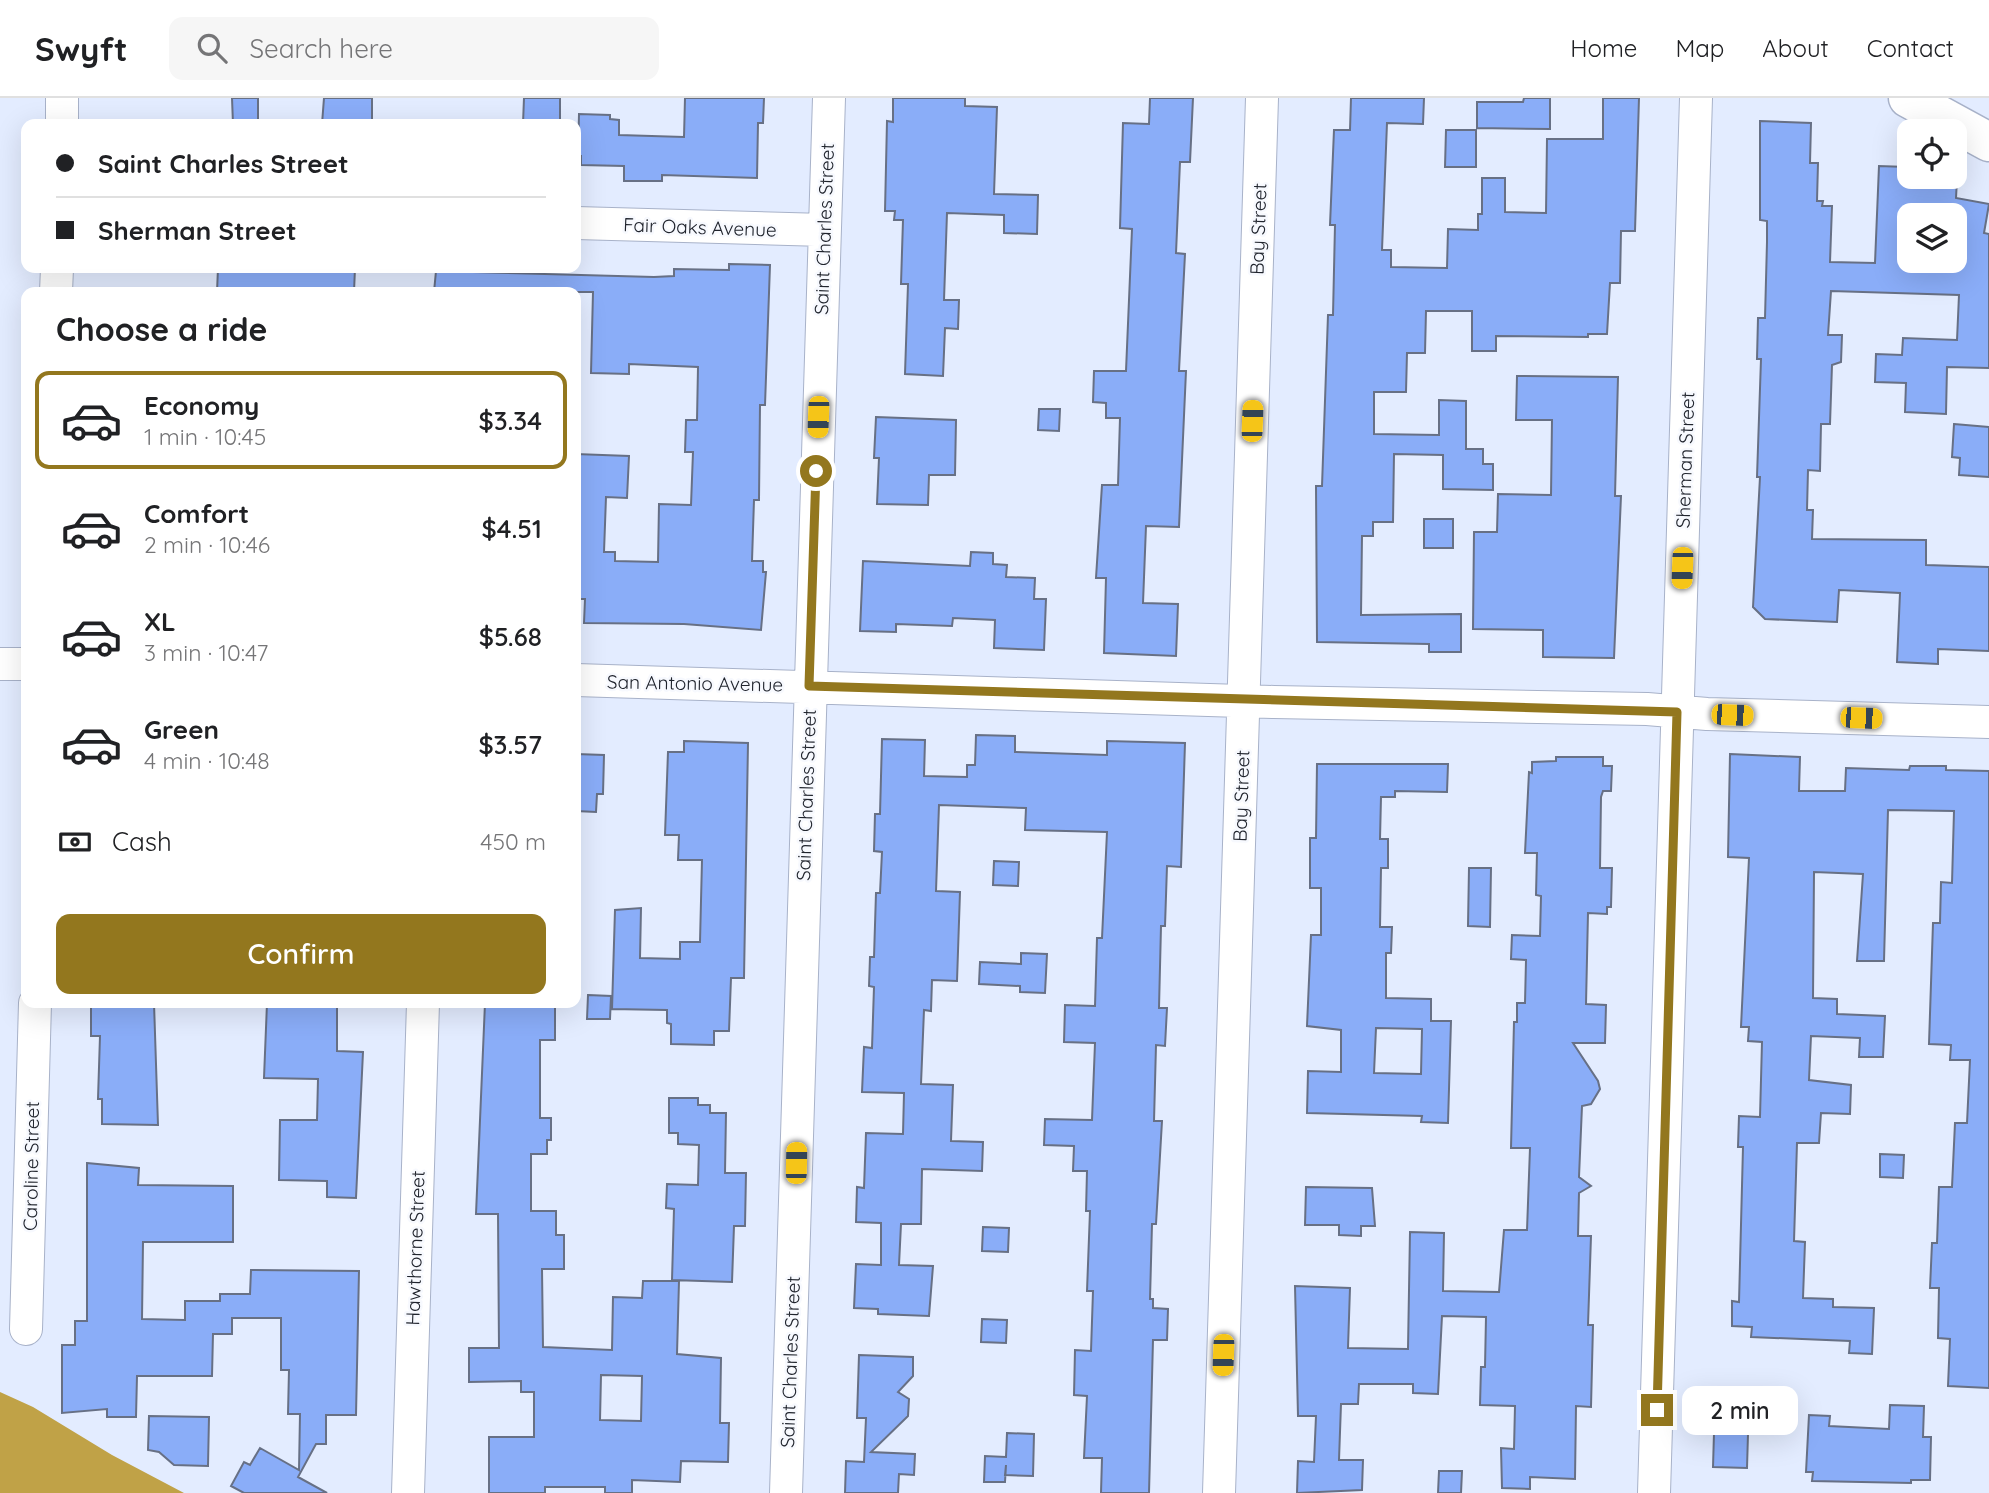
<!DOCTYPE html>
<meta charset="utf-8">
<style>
:root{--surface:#fff;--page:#f6f6f6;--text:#202124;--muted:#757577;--line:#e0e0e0;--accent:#93771e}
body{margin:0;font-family:Quicksand,sans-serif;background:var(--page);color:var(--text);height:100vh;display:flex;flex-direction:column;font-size:26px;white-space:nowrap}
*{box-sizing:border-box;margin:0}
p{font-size:23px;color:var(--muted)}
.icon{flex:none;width:38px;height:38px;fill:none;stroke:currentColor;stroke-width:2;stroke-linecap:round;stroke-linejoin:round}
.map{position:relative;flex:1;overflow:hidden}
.side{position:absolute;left:21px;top:189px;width:560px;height:721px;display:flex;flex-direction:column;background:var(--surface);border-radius:14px;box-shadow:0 7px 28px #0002}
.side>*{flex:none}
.banner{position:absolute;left:21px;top:21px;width:560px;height:154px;border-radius:14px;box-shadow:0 7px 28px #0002;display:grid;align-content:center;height:154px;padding:0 35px;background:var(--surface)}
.fabs{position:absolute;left:1897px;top:21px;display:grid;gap:14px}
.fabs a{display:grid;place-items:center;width:70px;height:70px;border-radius:14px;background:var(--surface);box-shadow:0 7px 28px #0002;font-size:35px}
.end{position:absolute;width:32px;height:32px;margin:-16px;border:9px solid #93771e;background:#fff;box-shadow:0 0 0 4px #fff}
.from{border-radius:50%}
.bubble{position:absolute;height:49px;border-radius:14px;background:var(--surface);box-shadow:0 7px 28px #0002;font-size:23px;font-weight:600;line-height:49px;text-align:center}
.car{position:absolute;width:21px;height:42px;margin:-21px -10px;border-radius:9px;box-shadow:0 0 5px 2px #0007;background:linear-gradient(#f5c518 24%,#345 0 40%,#f5c518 0 76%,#345 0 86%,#f5c518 0)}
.banner b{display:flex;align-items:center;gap:24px;height:66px;font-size:26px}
.banner b+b{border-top:2px solid var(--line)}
.banner i{width:18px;height:18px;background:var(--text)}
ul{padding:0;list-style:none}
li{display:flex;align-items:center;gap:21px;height:98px;margin:0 14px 10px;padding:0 21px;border:4px solid transparent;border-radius:14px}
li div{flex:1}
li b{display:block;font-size:26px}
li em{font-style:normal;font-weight:600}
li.selected{border-color:var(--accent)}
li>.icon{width:63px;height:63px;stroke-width:1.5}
h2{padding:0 35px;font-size:32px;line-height:84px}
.pay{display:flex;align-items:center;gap:18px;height:77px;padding:0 35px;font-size:26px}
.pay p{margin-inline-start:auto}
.primary-button{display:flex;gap:14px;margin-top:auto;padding:14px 35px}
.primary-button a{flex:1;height:80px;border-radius:14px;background:var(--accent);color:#fff;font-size:28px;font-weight:600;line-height:80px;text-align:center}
header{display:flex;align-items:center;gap:42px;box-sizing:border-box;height:98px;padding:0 35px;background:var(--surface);border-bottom:2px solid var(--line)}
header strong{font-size:33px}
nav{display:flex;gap:38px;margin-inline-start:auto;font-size:24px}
.search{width:490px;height:63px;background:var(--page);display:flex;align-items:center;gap:18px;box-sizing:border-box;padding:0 24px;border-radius:14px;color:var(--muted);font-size:26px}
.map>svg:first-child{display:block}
.water{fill:#c0a247}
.building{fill:#8aadf8;stroke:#677085;stroke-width:2;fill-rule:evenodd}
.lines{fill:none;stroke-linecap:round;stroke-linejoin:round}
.minor-casing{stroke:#a8b2c9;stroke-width:34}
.primary-casing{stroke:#a8b2c9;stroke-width:41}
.minor{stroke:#fff;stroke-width:32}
.primary{stroke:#fff;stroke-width:38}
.route{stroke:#93771e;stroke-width:9}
.labels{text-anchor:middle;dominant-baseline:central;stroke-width:5;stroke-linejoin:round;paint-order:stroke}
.street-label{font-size:19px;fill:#20242d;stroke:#f7f9fe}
</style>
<header>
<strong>Swyft</strong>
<div class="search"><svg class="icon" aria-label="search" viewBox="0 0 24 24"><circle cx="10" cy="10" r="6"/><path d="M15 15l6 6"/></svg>Search here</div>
<nav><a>Home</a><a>Map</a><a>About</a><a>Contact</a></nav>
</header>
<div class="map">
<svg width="1989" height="1395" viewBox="0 0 1989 1395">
<rect width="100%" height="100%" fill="#e3ecff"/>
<path class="water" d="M0,1294l33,15 79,48 72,38h-184z"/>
<path class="building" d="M232,0h26v26h-25z
M324,0h48v26h-50z
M524,0h36v26h-37z
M685,0h79l-1,25h-5l-1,55 -95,-3v6h-38v-15l-43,-1v-9h-3l1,-42 31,1v4l9,1v15l65,2z
M893,0h72v8l32,1 -3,87 44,1 -1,39 -33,-1v-18l-57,-2 -3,87h15l-1,29 -13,-1 -2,48 -38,-2 3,-90h-7l2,-64h-9l1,-9h-10l2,-90 6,1z
M1150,0h43l-3,64h-10l-4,91 9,1 -6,117h7l-7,156 -33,-1 -3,77 35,1 -2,52 -72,-3 2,-75h-10l6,-93h16l2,-67h-14v-15l-13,-1 1,-31h32l6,-142 -12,-1 3,-105 26,1z
M1351,0h73l-1,26 -36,-1 -5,127h9v17l56,1 1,-39 30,1v-16h4v-36h23v34l41,1 1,-74h56v-41h36l-4,133h-14l-1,52h-10l-3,51h-19v3l-92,-1v15h-24v-40h-46l-1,42h-18l-1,39h-32v42l65,1v-35l27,1v48h17v15h10v26l-50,-1v-34l-49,-1 -1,68h-20v14h-11l-1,79 100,-1v38h-32v-8l-112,-2 -1,-156h6l6,-171h5l2,-90h-5l4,-95h16z
M1524,0h26v31l-73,-1v-26h46z
M1760,23l51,2 -1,40h8l-1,38h6l-1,5h10l-2,56 45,1 4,-97 28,1 -1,10 51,2 -1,19 33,6 -5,29 5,1v134l-42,-1 -1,47 -41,-2 1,-29 -31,-1 1,-28 26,1 1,-17 54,2 2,-45 -128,-4 -3,44h14l-1,27 -9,3 -2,59h-9l-1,47 -12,-1 -1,40h6l-1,29 114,1v25l63,2v84l-51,-2v15l-41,-2 3,-69 -61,-3 -2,32 -72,-3 -12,-12 7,-130h-3l4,-118h-4l1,-41h7l2,-76v-21l-7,-1zM1905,117h50v48l-52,-2z
M1446,32h30v37h-31z
M729,166l41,1 -5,140h-5l-1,95h-5l-2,61h11v11h3l-5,58 -77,-6 -100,-1 1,-24h-9l3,-110 -3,-1v-34l53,2 -2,42 -21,-1 -2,55h11v9l43,1 1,-58 32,1 2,-53h-8l1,-32h11l1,-53 -69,-3v10l-38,-1 2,-81h-159l2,-21 218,6 20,-1v-7l55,1z
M218,170h137l-1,24h-137z
M1517,278l101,1 -3,119h6l-7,162 -71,-1v-27l-70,-1 1,-97h23l1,-38 53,1 1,-75h-36z
M1039,311h21l-1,22 -21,-1z
M876,319l80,3 -1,55h-26l-1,30 -51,-1 2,-46h-5z
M1954,326l35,3v50l-30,-2 1,-17 -8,-1z
M1424,421h29v29h-29z
M971,454l22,1v11l14,1 -1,12 29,1 -1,21h12l-2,51 -50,-2 1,-28 -42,-2 -1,8 -56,-2v8l-36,-1 3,-70 107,5z
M976,637l39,1v16l92,3v-14l78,2 -4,124 -14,-1 -2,60h-4l-2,82h8l-2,38 -9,-1 -2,76h8l-6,103h-4l-2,75h3v9l15,1 -1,31h-14l-4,153h-48l1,-35h-18l3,-62 -13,-1 1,-45 16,1 2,-60h-6l3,-80h-4l1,-40h-14l1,-25 -30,-1 1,-26 47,1 3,-77 -31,-1 1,-37 30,1 2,-68h5l5,-106 -82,-2 1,-22 -87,-3 -3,86 24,1 -3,89 -25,-1 -1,31 -7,-1 -3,74 32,1 -2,56 32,1 -1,29 -60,-2 -1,55h-20l-2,41 34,1 -4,50 -51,-2v-5l-24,-1 2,-44 25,1v-42l-25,-1 1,-35 7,1 2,-55 37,1 1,-41 -42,-1 2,-45 8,1 2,-61 -5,-1 1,-29h4l2,-64h4l2,-41 -8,-1 1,-37h5l2,-75 43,1 -1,36 43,1v-12h8z
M684,643l64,2 -4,235h-13l-2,53h-15v14l-43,-1v-20l-4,-1v-13l-55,-1 3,-99 26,-2 -1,50 40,1v-17h20l2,-82h-24l1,-25h-14l3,-83h16z
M576,656l28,1 -1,39h-6l-1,18 -20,-1z
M1730,656l70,3 -1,34h46l1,-23 63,2 1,-4h36v4l43,1v617l-41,-2 2,-47 -12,-1 1,-50h-9l2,-45h5l2,-56h13l3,-64h12l3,-63h-20l1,-15 -22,-1 4,-121h7l1,-41 11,1 2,-72 -66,-1 -4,151h-27l6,-87 -49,-2 -1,126 24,1v15l48,2 -2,41h-24l1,-19 -49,-2 -2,44 42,5 -1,29 -29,-1 -2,30h-22l-3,98 11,1 -2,56 30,1v8l41,1 -2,46 -23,-1 1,-12 -99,-4 1,-10 -20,-1v-25l7,1 4,-155h-5l1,-31 21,1 2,-75 -14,-1 1,-14h-8l8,-169 -21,-1z
M1556,659h47v9h9l-1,25h-8l-2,6 -1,71h12l-1,39h-4v7l-19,-1 -2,91 20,1 -1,38h-32l25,38 2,8 -9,15 -9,2 -3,71 12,9 -12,7 -1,43h13l-3,89h5l-2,82 -15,-1 -1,73 -45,-2v12l-28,-1 -1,-40 13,1 1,-43 -35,-1 1,-38h4l1,-50 -44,-1 -4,78 -25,-1v-9h-54l-1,20h-17l-2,56h24l-1,30 -65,3 1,-32 16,1 2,-46h-18l-3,-130 55,2 -2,60 60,1 2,-117 34,1 -1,58 56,1 5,-62h23l3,-82h-19l3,-126h3v-19h8l1,-43 -15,-1 1,-24 28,1 1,-40 -5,-1 1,-42h-12l4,-81 3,1v-11l24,-1z
M1317,666h131l-1,28 -52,-1v6h-14l-1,42h8v29h-7l-1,59h12l-1,26h-5v45l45,1v22h20l-3,102 -27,-1 1,-6 -115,-3 1,-42 33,1v-42l-34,-4 4,-91h10v-47h-11v-50h6zM1376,930l46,1 -1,45 -47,-1z
M994,763l25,1 -1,24 -25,-1z
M1469,770h22l-1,59 -22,-1z
M1021,855l26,1 -2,39 -25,-1v-6l-41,-2 1,-22 41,2z
M588,897l23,1 -1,23h-23z
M91,905h63l4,122 -56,-1v-25h-4l2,-63h-9z
M267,905h70v48l26,1 -7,146 -29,-1v-16l-48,-1 1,-60h37l1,-41 -54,-1z
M485,905h70v37h-15v78h11v22h-4v14h-16v57h25v24h8v34h-22l1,78 69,3 1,-53 29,1 1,-17h36l-2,73 44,4 -1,65h9l-1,39 -47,-1 -1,21 -48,-2v13h-27v-6h-60v6h-56v-56h45v-45h-13v-11l-52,1v-34h30l-1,-134h-22zM601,1277l41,1 -1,45 -41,-1z
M669,1000h29v7h12v8h16l-1,60h21l-1,53h-11l-2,56 -60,-2 2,-71 -8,-1 1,-24 31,1 1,-40 -21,-1v-11h-9z
M1880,1056l24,1 -1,23 -23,-1z
M87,1065l52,5 -1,17 95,1v56h-90l-1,77 43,1v-19h35v-7h30l1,-24 108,1 -3,144h-30v29h-10l-18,33 29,16h-83l-13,-7 13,-24 6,3 10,-17 39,22 1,-56h-12l1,-44h-8v-52h-49v16h-19l-1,42h-75l-1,41h-29v-8l-45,4v-68h13v-24h12z
M1306,1089l66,1 3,38h-14v10l-22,-1v-10h-34z
M983,1129l26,1 -1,24 -26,-1z
M982,1221l25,1 -1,23 -25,-1z
M859,1257l54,2v19l-15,16 11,7 -1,17 -37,36 44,2 -1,21 -15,-1 -1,19h-53l1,-32 18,1 2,-44h-9z
M1715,1301l34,1 -2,68 -34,-1z
M1890,1307l34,1 -1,31h8l-1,43h-19v3l-99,-2 1,-9h-7l3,-57 21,1 -1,10 60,3z
M149,1318l60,1 -1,49 -34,-1 -15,-13 -11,-2z
M1007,1335l27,1 -1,42 -28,-1 1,-10 -1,17h-21l1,-26 21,1z
M1439,1373h23l-1,22h-23z"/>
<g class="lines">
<defs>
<path id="minor" d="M62,26v-26
M576,125l248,7
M56,194l1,-24
M0,566h26
M576,582l698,22 373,7 60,5 282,8
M26,1231l9,-326
M408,1395l15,-490
M786,1395l43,-1395
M1219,1395l43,-1395
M1654,1395l42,-1395"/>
<path id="primary" d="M1908,0l81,44"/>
</defs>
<use href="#minor" class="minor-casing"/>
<use href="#primary" class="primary-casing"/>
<use href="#minor" class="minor"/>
<use href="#primary" class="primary"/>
</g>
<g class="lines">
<path class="route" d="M816,373l-7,215 868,26 -20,698"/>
</g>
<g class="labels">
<g class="street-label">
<text transform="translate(700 129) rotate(2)">Fair Oaks Avenue</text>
<text transform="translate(824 131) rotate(-88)">Saint Charles Street</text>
<text transform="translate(1258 131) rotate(-88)">Bay Street</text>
<text transform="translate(1685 362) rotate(-88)">Sherman Street</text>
<text transform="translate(695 585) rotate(1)">San Antonio Avenue</text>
<text transform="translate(806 697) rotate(-88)">Saint Charles Street</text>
<text transform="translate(1241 698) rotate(-88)">Bay Street</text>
<text transform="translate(31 1068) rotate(-89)">Caroline Street</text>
<text transform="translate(415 1150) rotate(-88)">Hawthorne Street</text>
<text transform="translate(790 1264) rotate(-88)">Saint Charles Street</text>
</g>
</g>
</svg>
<div class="fabs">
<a><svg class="icon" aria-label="locate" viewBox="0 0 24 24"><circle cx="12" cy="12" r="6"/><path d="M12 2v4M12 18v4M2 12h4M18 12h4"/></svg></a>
<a><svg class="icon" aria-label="layers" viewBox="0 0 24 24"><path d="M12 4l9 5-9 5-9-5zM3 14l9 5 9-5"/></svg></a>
</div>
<i class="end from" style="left:816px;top:373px"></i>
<i class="end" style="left:1657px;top:1312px"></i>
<div class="bubble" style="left:1682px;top:1288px;width:116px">2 min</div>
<i class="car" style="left:818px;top:319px;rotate:182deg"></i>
<i class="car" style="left:1252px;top:323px;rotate:2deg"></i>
<i class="car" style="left:1682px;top:470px;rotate:182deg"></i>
<i class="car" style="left:1732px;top:617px;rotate:92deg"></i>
<i class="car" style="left:1861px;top:620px;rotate:92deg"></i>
<i class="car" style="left:796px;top:1065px;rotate:1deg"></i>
<i class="car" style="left:1223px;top:1257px;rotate:182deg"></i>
<div class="banner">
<b><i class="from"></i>Saint Charles Street</b>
<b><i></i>Sherman Street</b>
</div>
<section class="side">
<h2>Choose a ride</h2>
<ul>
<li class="selected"><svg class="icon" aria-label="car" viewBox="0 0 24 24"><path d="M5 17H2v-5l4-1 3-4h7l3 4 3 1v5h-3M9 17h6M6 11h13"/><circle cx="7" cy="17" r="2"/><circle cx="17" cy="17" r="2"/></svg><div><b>Economy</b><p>1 min · 10:45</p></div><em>$3.34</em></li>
<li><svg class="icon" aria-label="car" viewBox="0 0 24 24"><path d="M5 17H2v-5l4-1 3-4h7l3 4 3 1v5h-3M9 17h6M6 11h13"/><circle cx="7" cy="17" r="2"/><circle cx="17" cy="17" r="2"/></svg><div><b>Comfort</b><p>2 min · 10:46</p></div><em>$4.51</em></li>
<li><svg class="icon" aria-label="car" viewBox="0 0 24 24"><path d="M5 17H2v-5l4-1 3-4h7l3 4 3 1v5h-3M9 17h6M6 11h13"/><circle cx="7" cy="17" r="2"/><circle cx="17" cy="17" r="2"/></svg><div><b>XL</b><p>3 min · 10:47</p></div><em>$5.68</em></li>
<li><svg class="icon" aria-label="car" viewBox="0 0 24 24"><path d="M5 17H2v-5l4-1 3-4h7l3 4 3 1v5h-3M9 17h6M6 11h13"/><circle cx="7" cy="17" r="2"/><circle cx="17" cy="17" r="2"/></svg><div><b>Green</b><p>4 min · 10:48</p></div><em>$3.57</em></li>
</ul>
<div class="pay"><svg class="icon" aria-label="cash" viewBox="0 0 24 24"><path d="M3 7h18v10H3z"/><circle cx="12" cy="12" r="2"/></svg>Cash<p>450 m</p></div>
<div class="primary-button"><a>Confirm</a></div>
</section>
</div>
